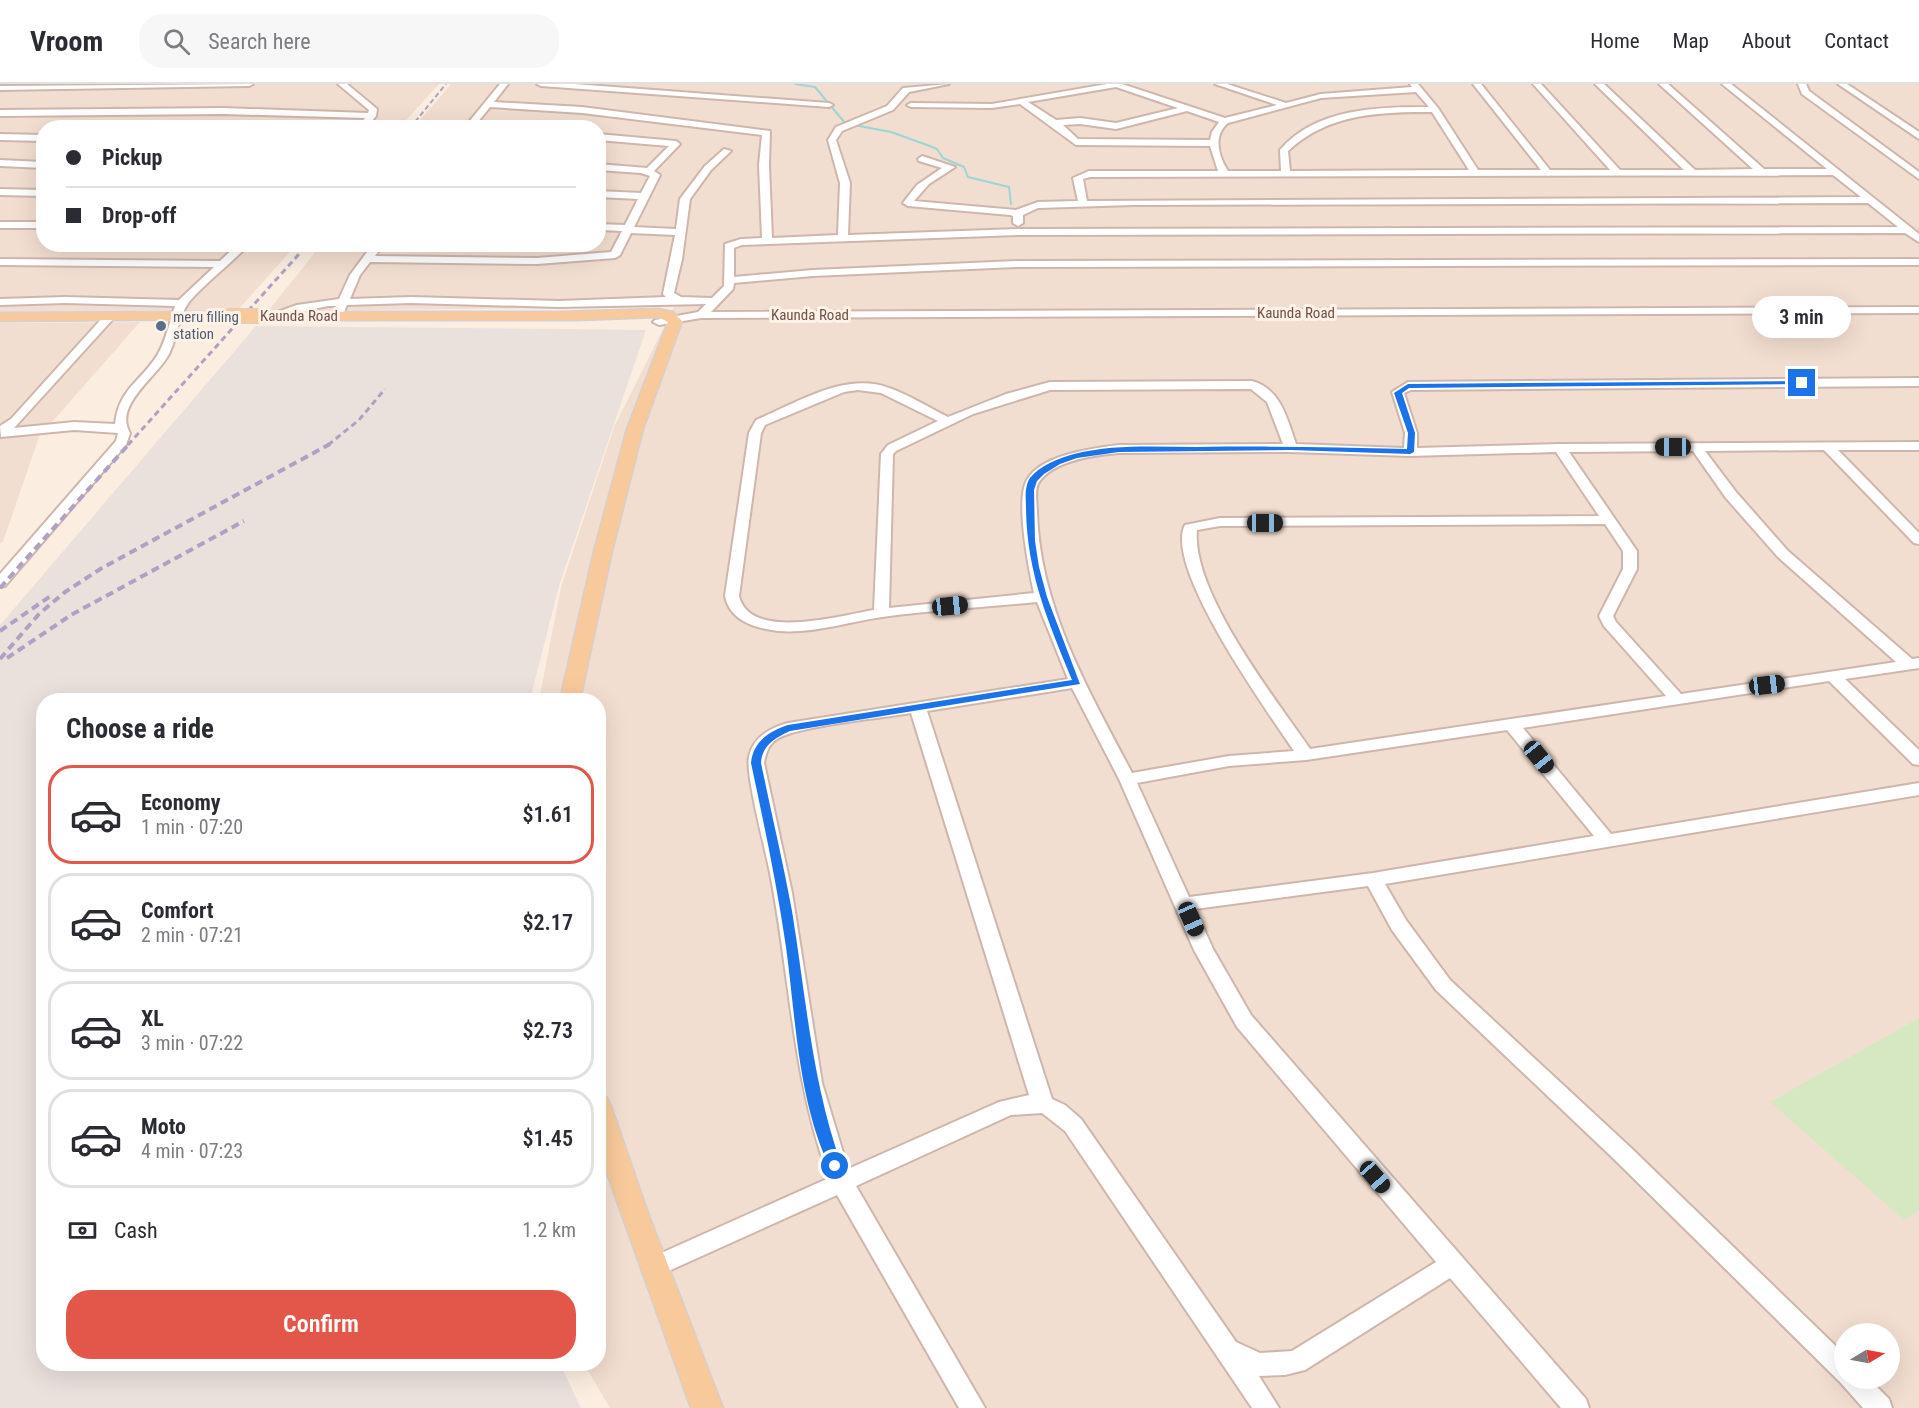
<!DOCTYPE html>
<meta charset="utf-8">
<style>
:root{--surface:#fff;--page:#f7f7f7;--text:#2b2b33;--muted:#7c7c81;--line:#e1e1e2;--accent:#e2574a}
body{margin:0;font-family:"Roboto Condensed",sans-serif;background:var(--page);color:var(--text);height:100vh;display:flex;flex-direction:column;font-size:22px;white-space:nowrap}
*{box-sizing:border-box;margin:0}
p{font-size:20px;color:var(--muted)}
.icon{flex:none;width:33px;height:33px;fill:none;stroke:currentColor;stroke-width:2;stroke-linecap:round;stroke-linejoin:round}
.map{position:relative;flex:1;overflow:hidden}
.drawer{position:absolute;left:36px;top:609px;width:570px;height:678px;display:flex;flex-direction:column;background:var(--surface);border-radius:24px;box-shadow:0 6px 24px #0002}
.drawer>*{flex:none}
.guide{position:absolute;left:36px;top:36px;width:570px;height:132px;border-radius:24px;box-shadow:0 6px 24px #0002;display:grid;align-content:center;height:132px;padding:0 30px;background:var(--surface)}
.needle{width:39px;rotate:80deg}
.fabs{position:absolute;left:1834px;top:1239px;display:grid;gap:12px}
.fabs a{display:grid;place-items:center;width:66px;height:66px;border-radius:50%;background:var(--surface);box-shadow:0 6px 24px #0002;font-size:30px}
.end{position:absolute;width:27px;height:27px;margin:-14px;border:8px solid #1a73e8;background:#fff;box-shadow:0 0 0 3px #fff}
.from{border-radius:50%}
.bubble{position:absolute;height:42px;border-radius:21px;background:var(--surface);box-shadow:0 6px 24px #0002;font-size:20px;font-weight:600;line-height:42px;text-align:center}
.car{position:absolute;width:18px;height:36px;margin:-18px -9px;border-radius:8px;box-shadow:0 0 4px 2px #0007;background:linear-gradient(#222 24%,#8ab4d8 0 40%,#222 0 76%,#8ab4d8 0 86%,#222 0)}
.guide b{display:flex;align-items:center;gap:21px;height:57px;font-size:22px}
.guide b+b{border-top:2px solid var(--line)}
.guide i{width:15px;height:15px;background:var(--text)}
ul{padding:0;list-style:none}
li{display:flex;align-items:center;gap:18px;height:99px;margin:0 12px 9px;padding:0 18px;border:3px solid var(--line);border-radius:24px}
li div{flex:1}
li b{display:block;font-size:22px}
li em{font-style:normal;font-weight:600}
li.on{border-color:var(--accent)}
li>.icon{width:54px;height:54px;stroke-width:1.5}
h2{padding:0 30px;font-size:27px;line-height:72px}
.pay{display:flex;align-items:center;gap:15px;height:66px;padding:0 30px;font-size:22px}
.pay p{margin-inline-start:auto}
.action{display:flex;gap:12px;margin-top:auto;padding:12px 30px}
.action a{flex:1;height:69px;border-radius:24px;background:var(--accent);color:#fff;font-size:24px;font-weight:600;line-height:69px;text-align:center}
header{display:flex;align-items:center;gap:36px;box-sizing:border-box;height:84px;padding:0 30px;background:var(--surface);border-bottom:2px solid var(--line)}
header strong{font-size:28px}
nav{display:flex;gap:33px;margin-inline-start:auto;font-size:21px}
.search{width:420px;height:54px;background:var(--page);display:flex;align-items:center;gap:15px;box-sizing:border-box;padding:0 21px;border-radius:24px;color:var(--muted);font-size:22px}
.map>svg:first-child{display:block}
.residential{fill:#f2ded0;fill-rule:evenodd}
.industrial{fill:#eae1dd}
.green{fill:#d6e8c1}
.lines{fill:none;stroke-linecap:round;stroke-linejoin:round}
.stream{stroke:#9ed4d5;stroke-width:2}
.minor-casing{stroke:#ceb6ac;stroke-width:4}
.major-casing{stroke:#d7cfcc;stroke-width:3}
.minor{fill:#fff;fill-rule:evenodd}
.major{fill:#f8c99b;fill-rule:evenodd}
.rail-far2{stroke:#afa1c3;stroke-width:2;stroke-dasharray:5 3;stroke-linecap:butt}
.rail-far1{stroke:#afa1c3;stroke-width:3;stroke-dasharray:6 4;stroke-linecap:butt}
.rail{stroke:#afa1c3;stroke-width:4;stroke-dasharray:8 5;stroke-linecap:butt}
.major-bridge-casing{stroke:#d7cfcc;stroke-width:16;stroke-linecap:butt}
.major-bridge{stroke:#f8c99b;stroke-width:14}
.route{fill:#1a73e8}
.service-dot{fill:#5c6f8a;stroke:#fef2e7;stroke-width:2}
.labels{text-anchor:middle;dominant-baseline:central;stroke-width:6;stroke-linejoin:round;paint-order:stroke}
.far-street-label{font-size:15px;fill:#715249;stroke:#fef2e7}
.far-service-label{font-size:15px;fill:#4e5e75;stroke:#fef2e7;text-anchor:start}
</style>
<header>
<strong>Vroom</strong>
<div class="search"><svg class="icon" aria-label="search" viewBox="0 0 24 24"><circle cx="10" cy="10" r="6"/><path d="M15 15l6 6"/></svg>Search here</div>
<nav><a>Home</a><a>Map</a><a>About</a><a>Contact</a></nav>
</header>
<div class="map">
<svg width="1919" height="1324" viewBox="0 0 1919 1324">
<rect width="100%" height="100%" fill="#fbeee1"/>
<path class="residential" d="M0,0h439l-39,43 -356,1v116l252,1 -59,66 -237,1z
M451,0h1468v1324h-1309l-26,-44h14v-664h-59l22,-113 53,-160 60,-120 -406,4 53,-66 277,-1v-116l-184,-1zM1845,1250h45v44h-45z
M140,238l-101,115 -36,105 -3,1v-220z"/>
<path class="industrial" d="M256,242l390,4 -87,256 -29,114h-486v664h516l21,44h-581v-783z"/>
<path class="green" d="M1919,934v192l-15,10 -134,-118z"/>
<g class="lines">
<path class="stream" d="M795,0l20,3 30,36
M854,41l37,7 36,13 10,4 6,9 21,9 4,10 41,10 2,17"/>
<defs>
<path id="minor" d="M253,0l-4,2 -249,4v-4z
M338,0h9l30,25 -1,7 -10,12h-9l8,-10 -142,-4 -223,2v-6l223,-2 145,5 1,-3z
M500,0h8l-14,18 88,5 188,24 -1,34 3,73 66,-3 2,-52 -12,-43 8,-13 51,-21 16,-18 46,-4 -40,8 -16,18 -51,21 -6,9 14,43 -2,52 170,-6 880,-2 -30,-24 -735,2 -95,3 -15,7v8l-5,3 -5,-3v-7l-3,-1 -102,-9 -5,-3 14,-18 25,-17 -23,-7 -1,-2 4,-3 33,11 -26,17 -15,17 102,9 22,-8 40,-1 -5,-23 16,-7h129l-8,-25 -134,-1 -56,-41 -28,4 -81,-1 -4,-2 4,-2 81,1 115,-20h15l103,34 52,-13 -62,-21h12l59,19 35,-9 91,-7 -2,-3h8l20,24 40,62h63l-68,-86h8l69,86h60l-77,-86h8l79,86h64l-89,-86h9l91,86 58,-1 -94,-85h9l96,85h63l-105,-85h9l188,150v8l-14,-9 -887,2 -276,10 -8,3v29l79,-7 203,-9 903,-2v6l-903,2 -203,9 -79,7 -1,6 -22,23 1208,-5v6l-1218,5 -42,7 -6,-3 2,-2 43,-8 8,-8 -147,3 -148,-4 -64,2 -3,7 -4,1 -5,-3 1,-4h-8l-56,12v-4l25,-9 42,-6 11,-24 23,-31h11l-9,12 162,2 74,-6 11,-21 -24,-1v-6l27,1 13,-26 -40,-2v-6l43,2 9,-17 -9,-3 -43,-3v-6l49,4 22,-22 -71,-6v-6l78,7 4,3 -26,27 6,4 -26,52 42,2 4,-30 25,-33 19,-17 7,2 -20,19 -21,29 -8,60 -8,34 7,4 31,1 12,-12 1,-42 16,-5 21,-1 -3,-73 3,-30 -180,-22 -92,-6 -17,21h-9zM1116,3l62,21 -62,15 -36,-5 -24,2 -28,-18zM1416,8l13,15c-52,0 -113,1 -149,43l1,21h-53c-10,-15 -15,-36 0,-48l93,-25zM1187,27l32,11 -7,10 -2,8 -132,-1 -15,-14 17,-1 36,5zM1432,28l37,58 -179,1 -2,-20c40,-38 93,-39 144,-39zM1833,91l28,22 -774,4 -4,-22 7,-2zM631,149l44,2 -12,59 3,3 -107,4 -148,-4 -61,2 10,-24 10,-13 167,2 78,-6 5,-3z
M537,0h37l255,19 4,2 -4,2 -288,-21z
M1798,0h8l3,7 110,81v7l-117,-85z
M1838,0h9l72,48v7z
M0,50l44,1v6l-44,-1z
M0,76l44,2v6l-44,-2z
M0,105l44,1v6l-44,-1z
M0,138h44v6h-44z
M238,160h11c-19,21 -42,37 -60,58 -11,14 -12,37 -20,52 -11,22 -56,51 -39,79l-4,12 -121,141 -5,1v-13l116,-133 2,-8 -44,-3 -73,7 -1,-11 11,-7 94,-104 4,-1 6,3 -2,2 -99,109 60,-6 41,2c4,-36 26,-42 43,-70 8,-14 12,-33 17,-48l-110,-3 -65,2v-6l65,-2 114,3 35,-33 -214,-2v-6l220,2z
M1919,294v8l-508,4 -7,3 13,40v15l143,-4 359,-2v8h-81l81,83v11l-5,-1 -90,-93 -119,1 31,41 52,59 124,108 7,-1v10l-74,11 74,71v15l-6,-1 -84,-83 -306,47 88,106 308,-51v12l-534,89 21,36 44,60 180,167 215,208v23h23l21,21 3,9h-29l-23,-26 -226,-223 -178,-169 -44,-60 -24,-44 -173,23 18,40 38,66 335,384 3,9h-28l-111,-130 -145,92 -20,5 -26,1 20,32h-27l-187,-277 -23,-18 -31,2 -155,71 129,222h-26l-122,-213 -173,78 -8,3 -8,-3 -4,-7 4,-7 181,-81c-37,-99 -39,-203 -59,-305 -4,-22 -25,-99 -21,-116 4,-20 21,-29 39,-34l280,-44 -31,-77c-52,5 -104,8 -155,15 -35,5 -69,17 -104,14 -23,-3 -48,-10 -53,-35l24,-163 7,-13c39,-16 89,-49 133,-32 20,7 39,19 59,29l58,-23 44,-12 202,-1c29,8 35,38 44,63l108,4 1,-15 -13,-41 16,-10zM1251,305l16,13 16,42 -164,1c-25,3 -79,10 -92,35 -12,20 2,90 7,113l-145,15 4,-154 3,-3 77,-37 77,-24zM858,306l23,3 57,28 -50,24 -7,9 -7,156c-32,5 -124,32 -135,-14l22,-163 4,-8 79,-33zM1693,367l33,47 52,59 118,105 -215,32 -65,-72 -3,-6 24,-47v-18l-68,-99zM1291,368l119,4 146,-4 43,64 -379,2 -35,7c-22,42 83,187 109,226l-65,5 -97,17c-43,-82 -92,-165 -95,-260 0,-9 -3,-24 2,-31 15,-22 56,-27 80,-29zM1605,440l18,27v18l-24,47 5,10 62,70 -356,53c-35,-51 -119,-157 -113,-219l23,-4zM1072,604l47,91 75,171 43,77 199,235 -144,89 -32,2 -24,-11 -155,-223 -16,-14 -13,-6 -125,-388zM911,629l118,382 -30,7 -151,67 -26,-86 -30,-190 -28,-130c2,-10 4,-18 13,-24 20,-13 106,-21 134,-26zM1507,646l87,106 -221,37 -184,24 -52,-114 92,-17 77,-6z"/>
<path id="major" d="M658,225l15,3 9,9 -39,108 -31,122 -32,149h-20l34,-149 33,-122 41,-107 -10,-5 -81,3h-312l-7,-4 7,-4h293z
M227,228l7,4 -2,3 -232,2v-8z
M598,1011l9,3 4,8 38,110 74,192h-32l-93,-260z"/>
</defs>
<use href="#minor" class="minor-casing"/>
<use href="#major" class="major-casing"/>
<use href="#minor" class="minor"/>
<use href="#major" class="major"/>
<path class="rail-far2" d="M410,44l36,-44"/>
<path class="rail-far1" d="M128,361l180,-201
M328,361l31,-25 26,-31"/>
<path class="rail" d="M0,504l129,-144
M0,547l52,-36
M7,574l64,-43 173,-94
M0,575l39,-45 26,-22 37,-24 228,-124"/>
<defs>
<path id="major-bridge" d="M227,232h38"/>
</defs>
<use href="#major-bridge" class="major-bridge-casing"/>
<use href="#major-bridge" class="major-bridge"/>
</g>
<path class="route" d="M1802,297l2,3 -395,4 -7,5 13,40 -1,19 -4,2 -119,-4 -172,2 -42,6 -17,6 -16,10 -7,7 -3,9 1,51 4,26 8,30 33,87 -290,47c-15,7 -28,14 -29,32 10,49 22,99 31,148 14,86 20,173 50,255l-7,6 -4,-2c-33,-67 -35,-150 -45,-223 -9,-62 -22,-123 -35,-184 2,-21 18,-32 37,-38l284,-45c-24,-59 -45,-106 -46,-171 0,-9 -2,-22 4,-31 9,-12 29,-20 44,-24 40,-10 82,-7 123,-7 70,-1 139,0 210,2l1,-16 -14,-40 14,-9z"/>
<circle class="service-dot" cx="161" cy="242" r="6"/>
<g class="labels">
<g class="far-street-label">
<text x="1296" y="229">Kaunda Road</text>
<text x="810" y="231">Kaunda Road</text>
<text x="299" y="232">Kaunda Road</text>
</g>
<g class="far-service-label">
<text x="173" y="233">meru filling<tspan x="173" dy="17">station</tspan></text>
</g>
</g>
</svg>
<div class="fabs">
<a><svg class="needle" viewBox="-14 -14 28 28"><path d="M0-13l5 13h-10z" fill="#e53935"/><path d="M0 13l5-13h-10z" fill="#7c7c81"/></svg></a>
</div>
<i class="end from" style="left:835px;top:1082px"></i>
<i class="end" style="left:1802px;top:299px"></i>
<div class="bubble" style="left:1752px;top:212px;width:99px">3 min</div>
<i class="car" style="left:1673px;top:363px;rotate:270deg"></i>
<i class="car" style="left:1265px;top:439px;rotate:90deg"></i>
<i class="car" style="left:950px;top:522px;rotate:84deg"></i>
<i class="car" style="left:1767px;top:601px;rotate:83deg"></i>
<i class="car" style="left:1539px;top:673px;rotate:141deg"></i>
<i class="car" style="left:1191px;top:835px;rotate:156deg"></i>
<i class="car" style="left:1375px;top:1093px;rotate:139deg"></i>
<div class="guide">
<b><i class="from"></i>Pickup</b>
<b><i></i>Drop-off</b>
</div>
<section class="drawer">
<h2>Choose a ride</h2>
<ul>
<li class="on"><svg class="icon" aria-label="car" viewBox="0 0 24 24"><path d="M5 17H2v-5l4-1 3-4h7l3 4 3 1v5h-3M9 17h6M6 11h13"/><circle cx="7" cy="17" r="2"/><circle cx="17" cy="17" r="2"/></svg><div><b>Economy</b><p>1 min · 07:20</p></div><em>$1.61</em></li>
<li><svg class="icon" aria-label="car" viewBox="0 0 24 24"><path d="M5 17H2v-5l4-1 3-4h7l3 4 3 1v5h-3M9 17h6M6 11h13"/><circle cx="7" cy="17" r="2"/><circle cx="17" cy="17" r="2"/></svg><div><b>Comfort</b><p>2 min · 07:21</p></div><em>$2.17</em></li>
<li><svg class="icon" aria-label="car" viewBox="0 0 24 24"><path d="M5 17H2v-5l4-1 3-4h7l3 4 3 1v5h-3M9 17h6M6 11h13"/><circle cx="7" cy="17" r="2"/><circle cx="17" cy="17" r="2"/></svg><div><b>XL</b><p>3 min · 07:22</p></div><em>$2.73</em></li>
<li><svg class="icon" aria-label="car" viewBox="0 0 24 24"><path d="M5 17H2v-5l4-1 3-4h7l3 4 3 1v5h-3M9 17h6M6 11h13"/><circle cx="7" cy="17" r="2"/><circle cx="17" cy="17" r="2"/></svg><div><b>Moto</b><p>4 min · 07:23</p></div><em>$1.45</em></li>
</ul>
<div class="pay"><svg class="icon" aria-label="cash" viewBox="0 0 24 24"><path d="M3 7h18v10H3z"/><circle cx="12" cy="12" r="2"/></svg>Cash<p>1.2 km</p></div>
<div class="action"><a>Confirm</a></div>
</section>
</div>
